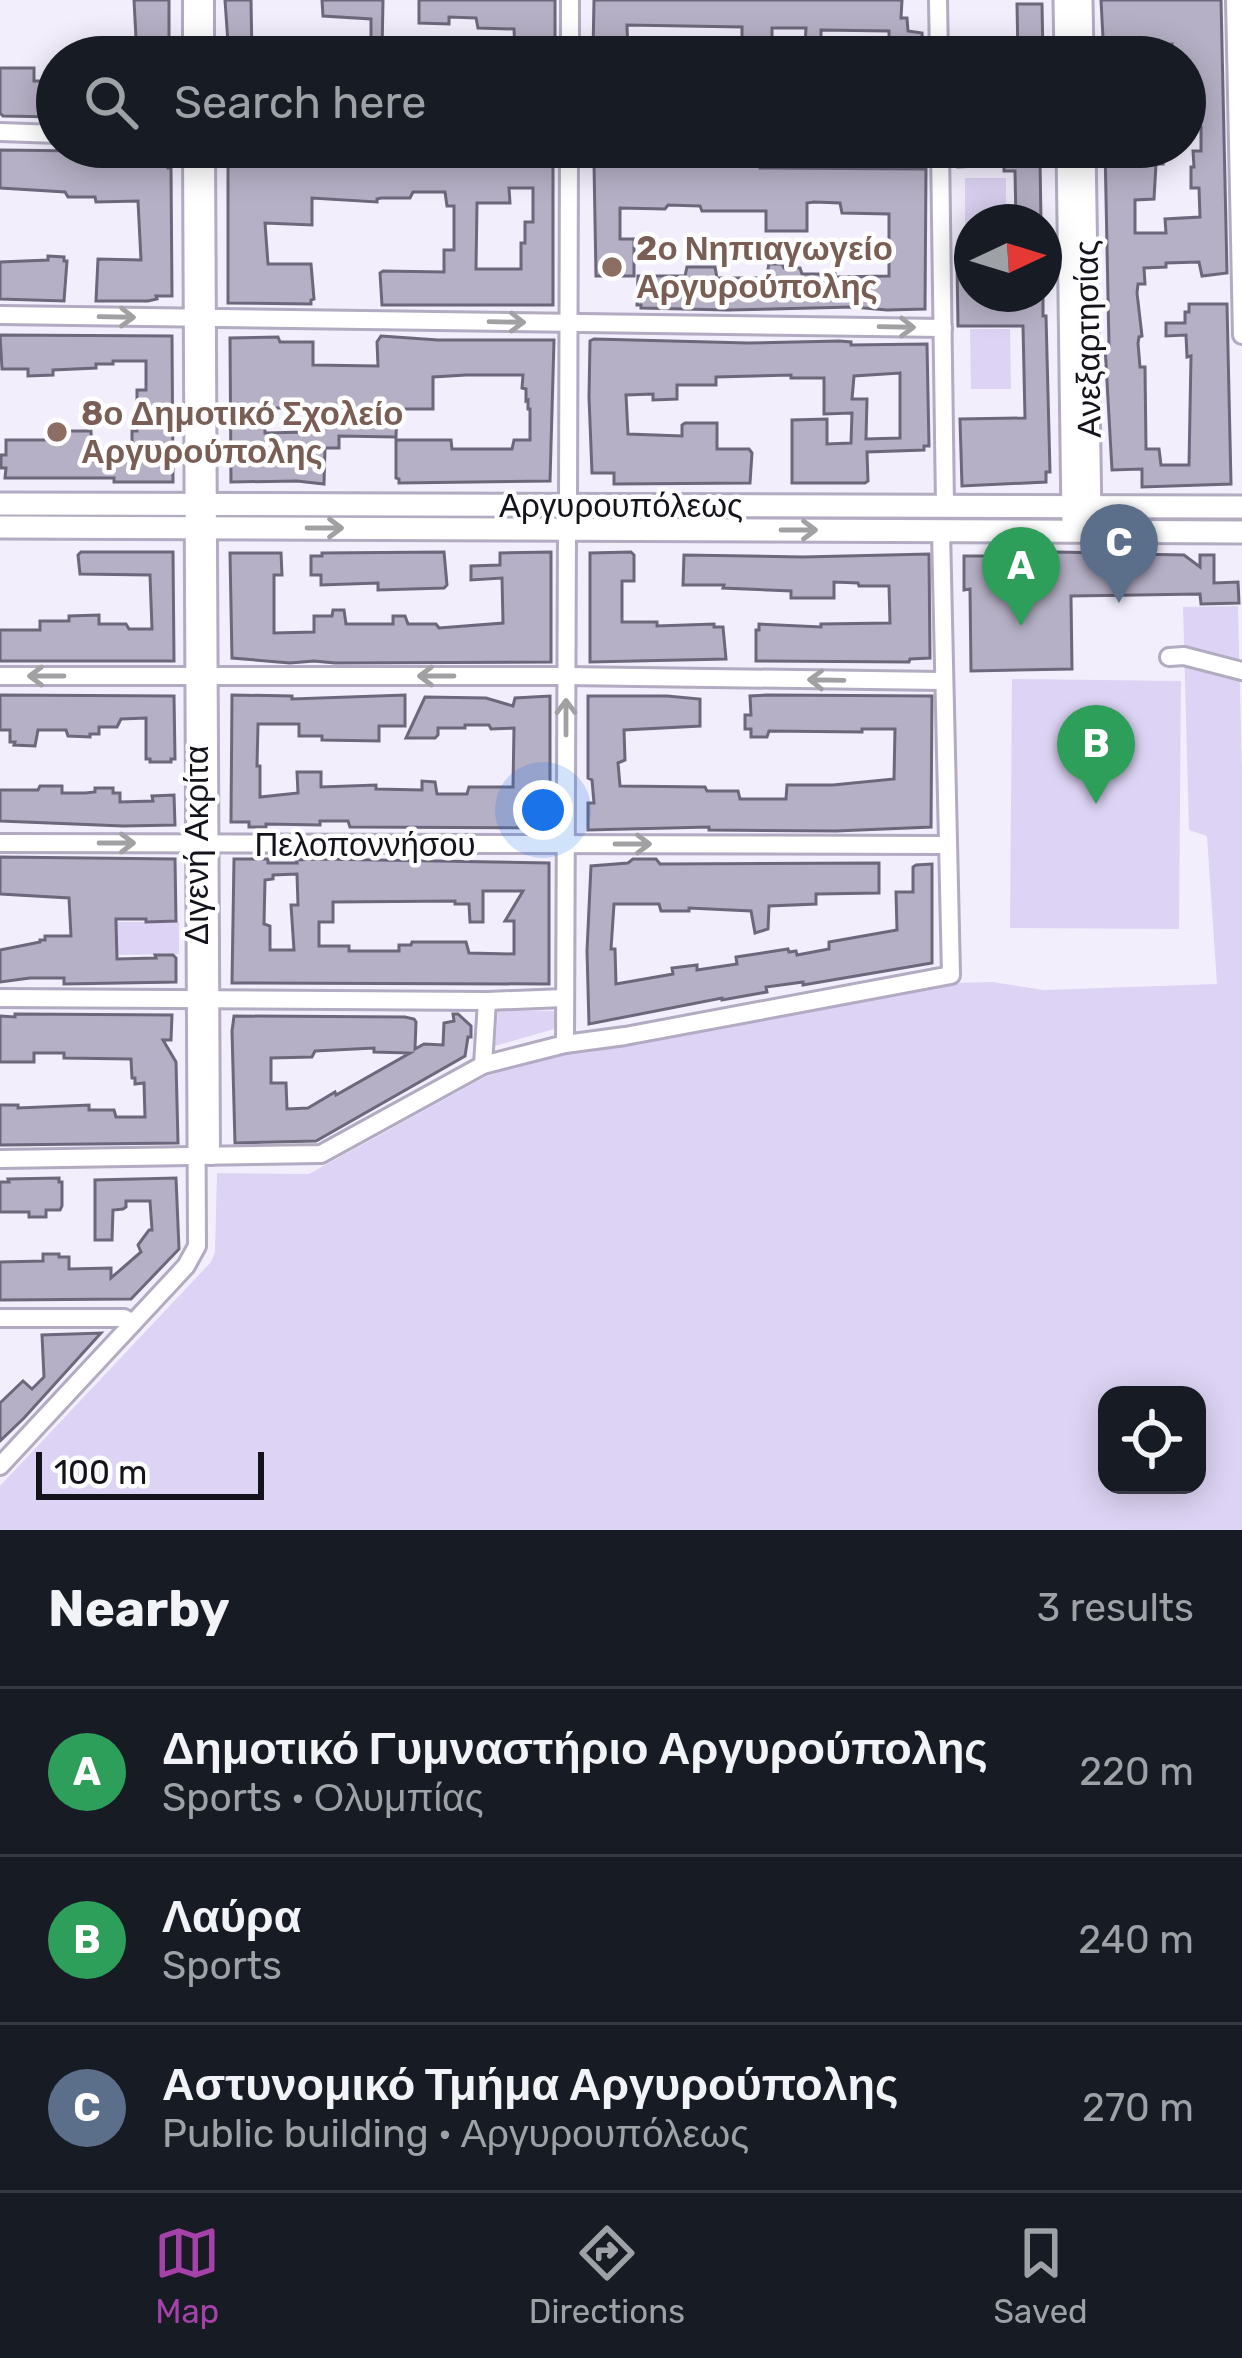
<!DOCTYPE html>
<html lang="en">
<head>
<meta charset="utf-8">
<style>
	:root { --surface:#171b24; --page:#20242c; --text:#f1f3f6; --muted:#9ea1a6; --line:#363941; --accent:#a442a9 }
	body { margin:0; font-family:Rubik,sans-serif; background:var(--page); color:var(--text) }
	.controls { position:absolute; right:36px; bottom:36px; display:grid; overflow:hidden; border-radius:24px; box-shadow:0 6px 30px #0003 }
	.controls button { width:108px; height:108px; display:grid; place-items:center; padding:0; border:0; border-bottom:3px solid var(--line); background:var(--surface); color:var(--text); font:60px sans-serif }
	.compass { position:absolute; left:954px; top:204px; width:108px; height:108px; border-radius:50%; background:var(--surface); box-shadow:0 6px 30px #0003; rotate:86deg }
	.scale { position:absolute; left:36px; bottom:30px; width:228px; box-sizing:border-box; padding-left:12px; border:6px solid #14121a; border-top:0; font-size:33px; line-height:42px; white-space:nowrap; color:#14121a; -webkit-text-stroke:9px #fefefe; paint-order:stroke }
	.you { position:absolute; left:543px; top:810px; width:42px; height:42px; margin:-30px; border:9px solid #fff; border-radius:50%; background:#1a73e8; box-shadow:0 0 0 18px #1a73e833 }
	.badge { display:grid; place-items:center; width:78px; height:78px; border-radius:50%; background:var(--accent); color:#fff; font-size:39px; font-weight:700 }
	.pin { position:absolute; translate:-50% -99px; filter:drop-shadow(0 3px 6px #0008) }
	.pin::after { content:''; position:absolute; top:63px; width:42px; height:36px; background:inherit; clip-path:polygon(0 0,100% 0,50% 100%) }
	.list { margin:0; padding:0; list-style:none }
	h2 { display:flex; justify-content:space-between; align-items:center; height:156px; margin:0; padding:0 48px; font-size:51px }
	h2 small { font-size:39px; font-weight:400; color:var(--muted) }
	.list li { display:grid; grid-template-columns:78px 1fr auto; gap:36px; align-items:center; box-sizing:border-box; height:168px; padding:0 48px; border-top:3px solid var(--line) }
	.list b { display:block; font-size:45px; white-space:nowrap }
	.list p { margin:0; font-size:39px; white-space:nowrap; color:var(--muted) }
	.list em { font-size:39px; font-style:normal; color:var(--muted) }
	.icon { flex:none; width:66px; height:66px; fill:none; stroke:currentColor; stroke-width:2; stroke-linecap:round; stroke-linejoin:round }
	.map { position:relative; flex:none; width:1242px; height:1530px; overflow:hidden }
	.search { position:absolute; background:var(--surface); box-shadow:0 6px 30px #0003; left:36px; right:36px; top:36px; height:132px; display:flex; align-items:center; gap:30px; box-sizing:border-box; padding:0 42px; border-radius:66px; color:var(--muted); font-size:45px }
	.sheet { height:660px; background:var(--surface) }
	nav { display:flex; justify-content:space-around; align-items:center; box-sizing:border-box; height:168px; border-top:3px solid var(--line); background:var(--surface); font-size:33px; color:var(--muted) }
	nav a { display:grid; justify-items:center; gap:6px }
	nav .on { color:var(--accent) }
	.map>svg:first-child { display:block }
</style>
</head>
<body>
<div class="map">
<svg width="1242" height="1530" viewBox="0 0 1242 1530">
	<rect width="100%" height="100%" fill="#f2eefc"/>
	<!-- green -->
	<g fill="#ddd3f4" fill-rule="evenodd">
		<path d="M 965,178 L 1006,178 L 1006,222 L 972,222 L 972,251 L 965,251 Z"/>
		<path d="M 970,329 L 1010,329 L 1011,389 L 971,389 Z"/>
		<path d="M 1238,606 L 1242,778 L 1242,1530 L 0,1530 L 0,1486 L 211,1262 L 215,1252 L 217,1173 L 309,1174 L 487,1076 L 566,1054 L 957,983 L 992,982 L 1044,990 L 1217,984 L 1207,836 L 1189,830 L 1183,607 ZM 1107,1395 L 1197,1395 L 1197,1485 L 1107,1485 Z"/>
		<path d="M 1012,679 L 1181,681 L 1179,929 L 1010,928 Z"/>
		<path d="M 117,922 L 179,922 L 179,954 L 117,955 Z"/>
		<path d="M 498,1010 L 554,1011 L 554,1029 L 495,1046 Z"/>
	</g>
	<!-- building -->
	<g fill="#b6b0c6" stroke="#6d677b" stroke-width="3" fill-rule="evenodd">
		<path d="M 134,0 L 169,0 L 169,57 L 137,57 Z"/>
		<path d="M 225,0 L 251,0 L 252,57 L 229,57 Z"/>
		<path d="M 322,0 L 383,0 L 382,53 L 371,52 L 371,19 L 323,16 Z"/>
		<path d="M 419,0 L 555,0 L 555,57 L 518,56 L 515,54 L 514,29 L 478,28 L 476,18 L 449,17 L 449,24 L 419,23 Z"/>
		<path d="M 594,0 L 902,0 L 901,18 L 907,18 L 908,31 L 922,33 L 923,50 L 921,56 L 895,57 L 895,51 L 889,51 L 889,31 L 821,30 L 821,46 L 805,45 L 806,28 L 772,28 L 772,57 L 742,57 L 742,27 L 627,25 L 628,53 L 623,54 L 623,57 L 596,57 L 596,52 L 593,53 Z"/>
		<path d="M 1101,0 L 1221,0 L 1227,273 L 1202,276 L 1199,262 L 1166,263 L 1166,267 L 1144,268 L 1145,284 L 1138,284 L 1137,293 L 1142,336 L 1139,337 L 1138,343 L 1140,367 L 1145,367 L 1146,449 L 1159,449 L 1161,465 L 1189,465 L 1191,356 L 1187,357 L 1186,335 L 1166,336 L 1166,323 L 1185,323 L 1185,312 L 1189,312 L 1189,304 L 1227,304 L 1231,484 L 1142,487 L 1142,469 L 1112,470 L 1105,346 L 1109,346 L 1105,147 L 1162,147 L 1163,164 L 1156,164 L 1154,199 L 1135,200 L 1135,233 L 1166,233 L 1165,219 L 1200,217 L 1199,188 L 1191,188 L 1191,167 L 1194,167 L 1193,151 L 1201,151 L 1201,127 L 1195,127 L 1195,104 L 1185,104 L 1185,57 L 1172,57 L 1172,44 L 1134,46 L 1134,57 L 1104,57 Z"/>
		<path d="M 1017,4 L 1042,4 L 1043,57 L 1018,57 Z"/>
		<path d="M 0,68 L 34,68 L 34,81 L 57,81 L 57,117 L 3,116 L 0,113 Z"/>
		<path d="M 957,147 L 1045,147 L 1045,160 L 1040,160 L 1041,222 L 1016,222 L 1015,171 L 1004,171 L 1004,165 L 958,167 Z"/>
		<path d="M 0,150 L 164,152 L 164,156 L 168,156 L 168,168 L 171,168 L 172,296 L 156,296 L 157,299 L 148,301 L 96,301 L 98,259 L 141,260 L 138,201 L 96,202 L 95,197 L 68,197 L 65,192 L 0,188 Z"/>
		<path d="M 247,155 L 378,157 L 378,160 L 553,162 L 553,305 L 382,305 L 380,273 L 383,271 L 444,272 L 444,250 L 454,250 L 454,206 L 447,206 L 445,192 L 413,192 L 410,198 L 381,198 L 377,199 L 377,202 L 312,198 L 312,225 L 265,223 L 268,264 L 311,264 L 314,299 L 311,300 L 311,304 L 228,303 L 228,157 ZM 509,188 L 533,188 L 533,222 L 525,222 L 525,243 L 521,243 L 521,269 L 476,269 L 477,203 L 510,203 Z"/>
		<path d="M 671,163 L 760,165 L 760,168 L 926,169 L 925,309 L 887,310 L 853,307 L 728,310 L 641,308 L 641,305 L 637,305 L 638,276 L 685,276 L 687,267 L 715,267 L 717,278 L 766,278 L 769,264 L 782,264 L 784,268 L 800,268 L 802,274 L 835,274 L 835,277 L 889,276 L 889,214 L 842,213 L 840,203 L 814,202 L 807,203 L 807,231 L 766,231 L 766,211 L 702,211 L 700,206 L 668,205 L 665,209 L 620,208 L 620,239 L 634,239 L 634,276 L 596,276 L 594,164 Z"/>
		<path d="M 48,256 L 64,257 L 64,261 L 67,261 L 64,301 L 0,299 L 0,262 L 48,260 Z"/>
		<path d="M 957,261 L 972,261 L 972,294 L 1043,294 L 1043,316 L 1046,316 L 1050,472 L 1046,472 L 1046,482 L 962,486 L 960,419 L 1025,418 L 1023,326 L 958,326 Z"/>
		<path d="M 0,335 L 172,336 L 173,482 L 114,482 L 114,478 L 5,478 L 6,468 L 1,468 L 1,455 L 6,455 L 6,440 L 60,440 L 60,431 L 91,431 L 92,455 L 117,456 L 117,453 L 125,453 L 125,448 L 132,448 L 132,431 L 137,431 L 137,390 L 146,390 L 146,361 L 113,361 L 113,364 L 96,364 L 96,368 L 53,370 L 53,375 L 28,376 L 28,369 L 2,369 Z"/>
		<path d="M 381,336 L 438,340 L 554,340 L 550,481 L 399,483 L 399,479 L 396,478 L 396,440 L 451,440 L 452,449 L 512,449 L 514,440 L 530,440 L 530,409 L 528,409 L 528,400 L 526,401 L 526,389 L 522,388 L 523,375 L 466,375 L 433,377 L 433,409 L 397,409 L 396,437 L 339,436 L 339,448 L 325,448 L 324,484 L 297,481 L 231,482 L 230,338 L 278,337 L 280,342 L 313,342 L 313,365 L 378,366 L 377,342 ZM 264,408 L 307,408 L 307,432 L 265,433 Z"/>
		<path d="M 594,339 L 748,343 L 839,341 L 851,342 L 851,345 L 927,344 L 929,446 L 924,446 L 924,450 L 867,452 L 868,481 L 865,483 L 792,483 L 792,420 L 827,419 L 827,444 L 851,443 L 852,413 L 824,414 L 824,378 L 791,378 L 791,375 L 716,377 L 716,385 L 677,385 L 677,399 L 653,400 L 653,394 L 626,395 L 628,434 L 682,436 L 682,425 L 685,423 L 717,423 L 717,449 L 749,449 L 752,453 L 750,483 L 614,484 L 614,473 L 592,473 L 589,397 L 590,341 ZM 900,373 L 900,438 L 866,439 L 867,399 L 852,399 L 854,376 Z"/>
		<path d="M 81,552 L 173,552 L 174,661 L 0,661 L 0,630 L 40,630 L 40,621 L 69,621 L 69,616 L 99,615 L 99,624 L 126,624 L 129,629 L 152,629 L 150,575 L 80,574 L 78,555 Z"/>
		<path d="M 444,552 L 447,585 L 444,588 L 378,590 L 378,583 L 321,585 L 321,575 L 311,575 L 311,556 L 322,556 L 322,553 Z"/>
		<path d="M 551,552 L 551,662 L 335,663 L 314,661 L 290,663 L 232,658 L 230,553 L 281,553 L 282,575 L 274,575 L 274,633 L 314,632 L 314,616 L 332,616 L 333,610 L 344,610 L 346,624 L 393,624 L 393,616 L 405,616 L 408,624 L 436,624 L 439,628 L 503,623 L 502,578 L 471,580 L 471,566 L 500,565 L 500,553 Z"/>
		<path d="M 631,552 L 634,555 L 634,581 L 622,581 L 622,622 L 657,622 L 657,626 L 714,624 L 714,627 L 723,627 L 726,659 L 590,662 L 590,553 Z"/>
		<path d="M 1055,552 L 1108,553 L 1122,561 L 1133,554 L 1184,555 L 1200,567 L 1200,555 L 1214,555 L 1214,583 L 1238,582 L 1239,603 L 1201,604 L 1200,594 L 1071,596 L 1072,669 L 971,671 L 970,589 L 964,590 L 964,556 L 1022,556 L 1030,562 L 1038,563 Z"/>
		<path d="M 929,554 L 930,658 L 910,659 L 909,662 L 756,661 L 756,630 L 759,630 L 759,624 L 821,627 L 821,624 L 890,623 L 889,586 L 859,586 L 858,583 L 834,582 L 834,598 L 791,598 L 791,591 L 723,588 L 724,585 L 683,585 L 684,555 L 803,557 Z"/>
		<path d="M 0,695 L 174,696 L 175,759 L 171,759 L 171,762 L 150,762 L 150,759 L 146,759 L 146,718 L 121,719 L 117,727 L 99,727 L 99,734 L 90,734 L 90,737 L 68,736 L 66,730 L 38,730 L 35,746 L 14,745 L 15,742 L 10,742 L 10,730 L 0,730 Z"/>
		<path d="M 232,695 L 292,696 L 292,699 L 405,695 L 405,726 L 379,726 L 379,741 L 322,740 L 322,736 L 299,736 L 299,724 L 258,724 L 257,766 L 260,766 L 260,797 L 298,793 L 297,772 L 321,772 L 321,787 L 376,785 L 376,789 L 422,790 L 422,781 L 435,782 L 437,794 L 467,794 L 469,787 L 513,787 L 514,728 L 491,729 L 489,725 L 465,725 L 465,728 L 438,728 L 438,735 L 435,738 L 406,738 L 425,697 L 486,698 L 513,706 L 515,698 L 550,696 L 550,828 L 350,827 L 348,821 L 320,821 L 320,825 L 266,824 L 266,827 L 249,827 L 249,822 L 231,822 Z"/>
		<path d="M 767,695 L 932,696 L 931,827 L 836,831 L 709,830 L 709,827 L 588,830 L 588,803 L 594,803 L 592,780 L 588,778 L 588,696 L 667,696 L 700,699 L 700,726 L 624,730 L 625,760 L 618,763 L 620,786 L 705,787 L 707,791 L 738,791 L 740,799 L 786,799 L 787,785 L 833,785 L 894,779 L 895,729 L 862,729 L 862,732 L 769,731 L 767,737 L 751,737 L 751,729 L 745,729 L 745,715 L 751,715 L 750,696 Z"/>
		<path d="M 40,786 L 62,786 L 62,793 L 85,793 L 95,792 L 95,788 L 113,788 L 113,793 L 120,793 L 120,802 L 153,801 L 152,796 L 174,795 L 175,825 L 123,826 L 0,821 L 0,790 L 38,790 Z"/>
		<path d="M 0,857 L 175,859 L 176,921 L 146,922 L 146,919 L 116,919 L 116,922 L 117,959 L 156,958 L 155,955 L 173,955 L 176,958 L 176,982 L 64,984 L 64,978 L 30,978 L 0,982 L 0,950 L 40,942 L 40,940 L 45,940 L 45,936 L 71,936 L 69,898 L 0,894 Z"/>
		<path d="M 234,859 L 268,859 L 268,863 L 297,863 L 296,860 L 317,859 L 549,863 L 549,984 L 232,983 ZM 297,874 L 298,905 L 291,905 L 294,950 L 270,950 L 270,926 L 264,924 L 265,880 L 273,879 L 273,875 ZM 483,891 L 523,891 L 505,921 L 514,921 L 514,954 L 469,953 L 466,942 L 412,942 L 411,945 L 399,945 L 399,951 L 349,951 L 349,946 L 319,946 L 319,922 L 333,922 L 333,902 L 455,901 L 455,904 L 469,904 L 470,922 L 483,922 Z"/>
		<path d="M 633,859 L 656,859 L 660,864 L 879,863 L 879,893 L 816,894 L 816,904 L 769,906 L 768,929 L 755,933 L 751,911 L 689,908 L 689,911 L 661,911 L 659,904 L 614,904 L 611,949 L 615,949 L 616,984 L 673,974 L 672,968 L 697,965 L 697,970 L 737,964 L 736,957 L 788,949 L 789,952 L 796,951 L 797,955 L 829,949 L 829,942 L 897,930 L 896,892 L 913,892 L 913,867 L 916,865 L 932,864 L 932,963 L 803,985 L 803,982 L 766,987 L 767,992 L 722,1000 L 722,998 L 589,1024 L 587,951 L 591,866 L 628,863 Z"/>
		<path d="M 15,1014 L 172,1015 L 171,1040 L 163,1040 L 176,1062 L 178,1143 L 0,1145 L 0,1105 L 18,1105 L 18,1108 L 89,1105 L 89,1110 L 114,1110 L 116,1117 L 145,1117 L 144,1083 L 135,1084 L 135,1078 L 132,1078 L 131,1059 L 64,1058 L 64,1053 L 34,1053 L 34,1062 L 0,1062 L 0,1016 L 15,1017 Z"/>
		<path d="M 453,1014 L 458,1014 L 471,1026 L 471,1037 L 468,1037 L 465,1056 L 316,1141 L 235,1143 L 232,1031 L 234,1016 L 405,1017 L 414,1019 L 416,1022 L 415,1049 L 424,1044 L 443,1045 L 444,1023 L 454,1021 ZM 374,1048 L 374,1052 L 410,1053 L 336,1095 L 335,1092 L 308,1108 L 287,1109 L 286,1083 L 271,1083 L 271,1058 L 312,1057 L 315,1051 Z"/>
		<path d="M 59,1178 L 59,1182 L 62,1182 L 62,1206 L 60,1210 L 46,1210 L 46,1217 L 29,1217 L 29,1212 L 0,1212 L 0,1182 L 9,1182 L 8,1179 Z"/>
		<path d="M 176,1178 L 179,1249 L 131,1299 L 0,1300 L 0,1262 L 43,1261 L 43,1254 L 59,1254 L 59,1257 L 69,1257 L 69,1269 L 111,1268 L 111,1278 L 141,1252 L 138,1245 L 149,1230 L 152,1230 L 150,1201 L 126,1201 L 126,1207 L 123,1209 L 113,1210 L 112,1240 L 95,1240 L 95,1180 Z"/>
		<path d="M 101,1333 L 24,1418 L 0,1441 L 0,1403 L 23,1381 L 32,1389 L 44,1377 L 42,1335 Z"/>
	</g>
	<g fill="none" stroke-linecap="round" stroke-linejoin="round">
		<!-- minor casing -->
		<g stroke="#b2abc1" stroke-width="22">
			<g id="minor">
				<path d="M 192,0 L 192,57"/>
				<path d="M 205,0 L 205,57"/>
				<path d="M 938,0 L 939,57"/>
				<path d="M 1235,0 L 1242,335"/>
				<path d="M 570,57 L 570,0"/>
				<path d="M 0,132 L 57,134"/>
				<path d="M 206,147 L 211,1156"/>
				<path d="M 746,147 L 940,153"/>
				<path d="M 940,147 L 945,506"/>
				<path d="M 0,315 L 943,328"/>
				<path d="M 568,504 L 569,147"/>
				<path d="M 1169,657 L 1184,656 L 1242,671"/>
				<path d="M 0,676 L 566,676 L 943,681"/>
				<path d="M 0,843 L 946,845"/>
				<path d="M 0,998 L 487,1001 L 565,998"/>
				<path d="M 565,1044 L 567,530"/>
				<path d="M 483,1065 L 487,1001"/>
				<path d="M 0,1159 L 321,1154 L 483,1065 L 565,1044 L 625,1036 L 951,975 L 941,531"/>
				<path d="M 0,1318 L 124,1318 L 133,1323"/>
				<path d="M 0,1466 L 186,1266 L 197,1246 L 192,147"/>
			</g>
		</g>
		<!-- major casing -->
		<g stroke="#b2abc1" stroke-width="27">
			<g id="major">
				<path d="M 1065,0 L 1066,57"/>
				<path d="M 1081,0 L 1082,57"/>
				<path d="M 1068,147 L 1073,519"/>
				<path d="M 1084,147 L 1090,518"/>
				<path d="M 0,504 L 1242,507"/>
				<path d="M 0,527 L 1242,532"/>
			</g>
		</g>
		<!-- minor -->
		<use href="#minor" stroke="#fff" stroke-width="16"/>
		<!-- major -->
		<use href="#major" stroke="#fff" stroke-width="21"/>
	</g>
	<!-- one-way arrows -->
	<defs><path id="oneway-shaft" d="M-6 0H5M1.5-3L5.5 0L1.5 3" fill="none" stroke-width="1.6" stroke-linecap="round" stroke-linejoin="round" transform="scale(3)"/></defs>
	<g stroke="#a1a0a3">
		<use href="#oneway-shaft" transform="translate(117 317) rotate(1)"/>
		<use href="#oneway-shaft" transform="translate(507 322) rotate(1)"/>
		<use href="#oneway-shaft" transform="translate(897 327) rotate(1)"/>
		<use href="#oneway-shaft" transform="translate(325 528)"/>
		<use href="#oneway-shaft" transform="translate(799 530)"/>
		<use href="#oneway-shaft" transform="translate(46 676) rotate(-180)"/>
		<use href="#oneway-shaft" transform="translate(436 676) rotate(-180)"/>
		<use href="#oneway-shaft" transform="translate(826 680) rotate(-179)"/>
		<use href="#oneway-shaft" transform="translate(566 717) rotate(-90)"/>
		<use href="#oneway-shaft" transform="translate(117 843)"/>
		<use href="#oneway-shaft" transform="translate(633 844)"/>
	</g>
	<!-- markers -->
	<g fill="#8d6e63" stroke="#fefefe" stroke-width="4.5">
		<circle cx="612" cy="267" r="12"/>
		<circle cx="57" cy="432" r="12"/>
	</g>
	<g text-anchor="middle" stroke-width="9" stroke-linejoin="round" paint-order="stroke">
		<!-- education labels -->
		<g font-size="33" font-weight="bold" fill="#785e54" stroke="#fefefe" text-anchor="start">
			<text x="636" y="260">2ο Νηπιαγωγείο<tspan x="636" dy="38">Αργυρούπολης</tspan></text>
			<text x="81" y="425">8ο Δημοτικό Σχολείο<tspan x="81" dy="38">Αργυρούπολης</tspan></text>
		</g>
		<!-- street labels -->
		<g font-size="33" fill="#14121a" stroke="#fefefe">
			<text transform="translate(1087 339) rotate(-91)" y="12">Ανεξαρτησίας</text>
			<text x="621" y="517">Αργυρουπόλεως</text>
			<text x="365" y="856">Πελοποννήσου</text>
			<text transform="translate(196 845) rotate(-90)" y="12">Διγενή Ακρίτα</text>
		</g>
	</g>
</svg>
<div class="controls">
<button><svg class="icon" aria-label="locate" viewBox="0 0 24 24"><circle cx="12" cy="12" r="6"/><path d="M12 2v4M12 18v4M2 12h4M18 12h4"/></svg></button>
</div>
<svg class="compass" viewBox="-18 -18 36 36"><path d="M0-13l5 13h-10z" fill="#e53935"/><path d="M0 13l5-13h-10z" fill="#9ea1a6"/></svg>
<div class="scale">100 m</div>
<div class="you"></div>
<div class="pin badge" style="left:1021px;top:626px;background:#2e9e5b">A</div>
<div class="pin badge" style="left:1096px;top:804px;background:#2e9e5b">B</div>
<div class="pin badge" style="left:1119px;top:603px;background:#5c6f8a">C</div>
<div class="search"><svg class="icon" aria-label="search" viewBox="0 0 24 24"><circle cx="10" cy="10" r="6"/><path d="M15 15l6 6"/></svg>Search here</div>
</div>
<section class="sheet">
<h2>Nearby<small>3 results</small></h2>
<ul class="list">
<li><span class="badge" style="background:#2e9e5b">A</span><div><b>Δημοτικό Γυμναστήριο Αργυρούπολης</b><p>Sports · Ολυμπίας</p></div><em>220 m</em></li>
<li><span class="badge" style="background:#2e9e5b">B</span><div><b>Λαύρα</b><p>Sports</p></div><em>240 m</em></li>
<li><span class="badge" style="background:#5c6f8a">C</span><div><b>Αστυνομικό Τμήμα Αργυρούπολης</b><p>Public building · Αργυρουπόλεως</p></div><em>270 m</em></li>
</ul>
</section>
<nav>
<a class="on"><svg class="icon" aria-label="map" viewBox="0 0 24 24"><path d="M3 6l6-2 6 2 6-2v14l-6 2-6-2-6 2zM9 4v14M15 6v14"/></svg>Map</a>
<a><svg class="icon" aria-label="directions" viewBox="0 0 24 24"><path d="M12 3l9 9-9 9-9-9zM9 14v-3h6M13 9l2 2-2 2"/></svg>Directions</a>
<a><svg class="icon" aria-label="saved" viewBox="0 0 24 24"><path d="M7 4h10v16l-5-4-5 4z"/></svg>Saved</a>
</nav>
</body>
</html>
